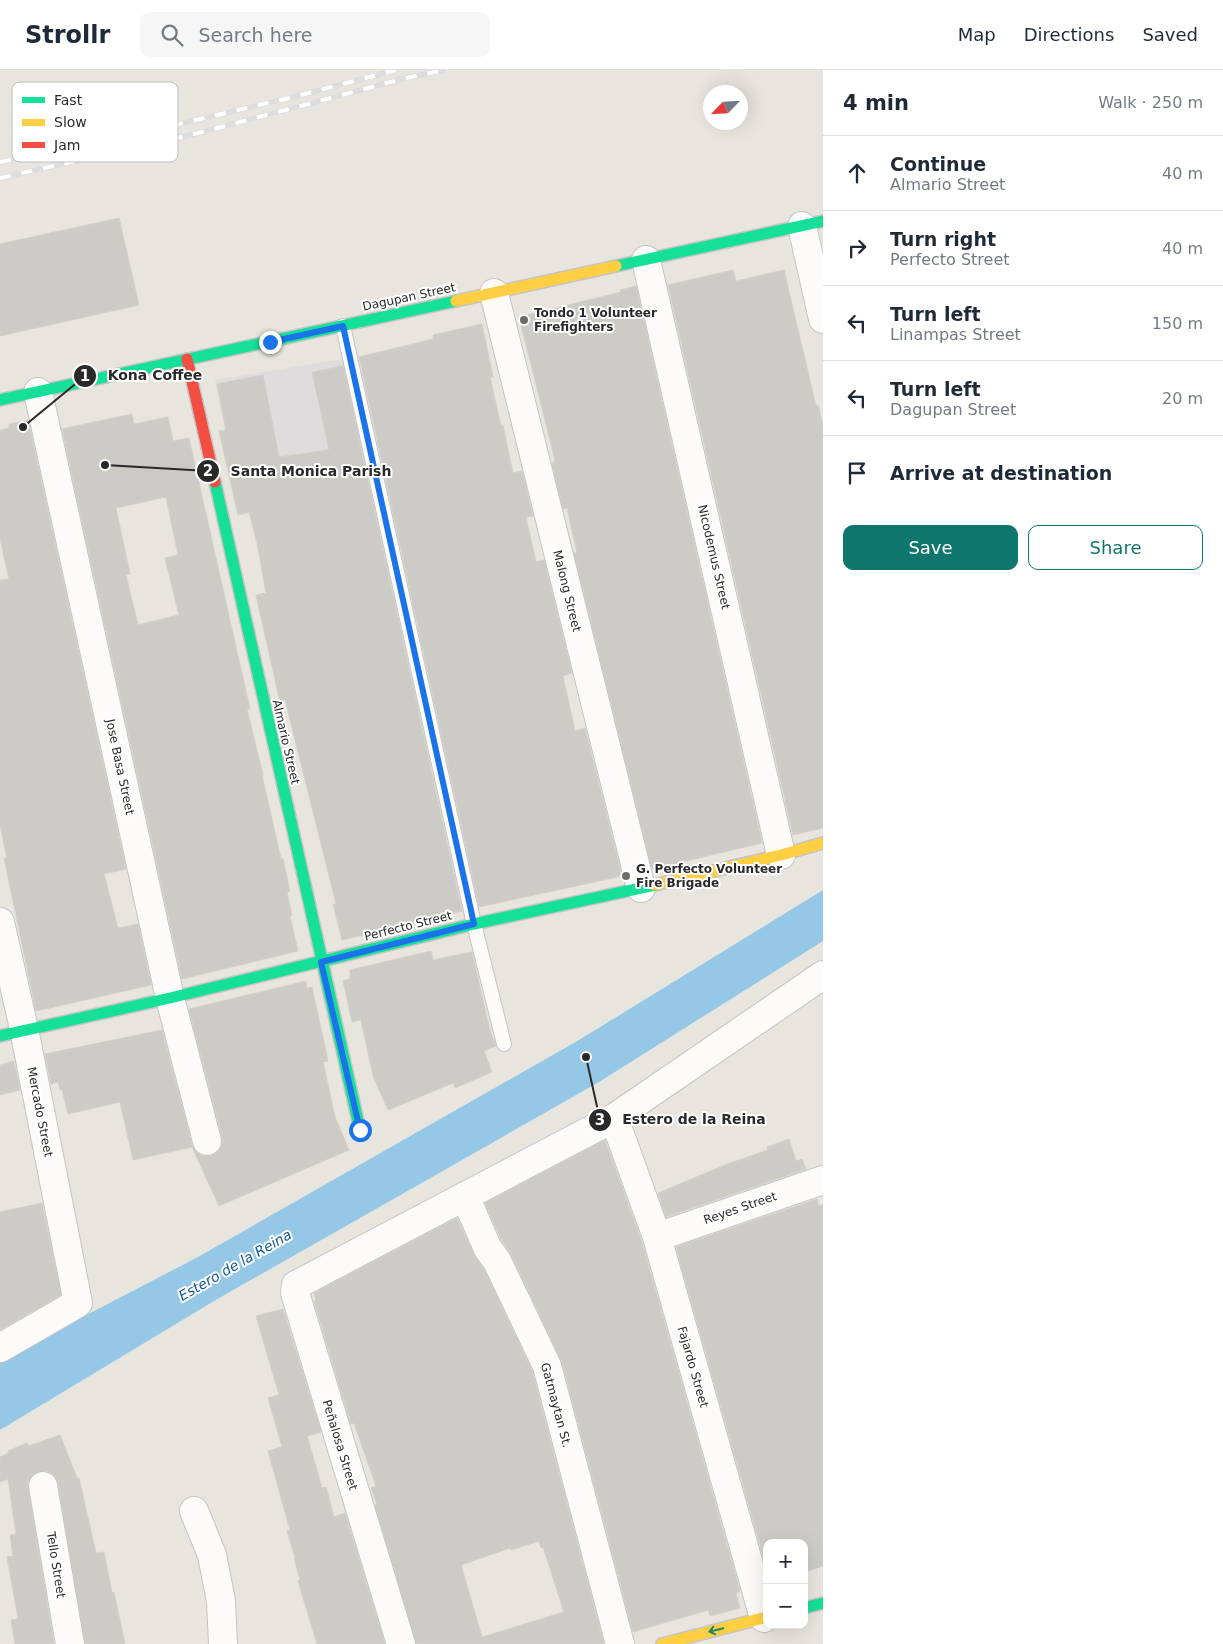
<!DOCTYPE html>
<html lang="en">
<head>
<meta charset="utf-8">
<style>
	:root { --surface:#fff; --page:#f6f6f7; --text:#1f2937; --muted:#747a83; --line:#e0e1e3; --accent:#0f766e }
	body { margin:0; font-family:"DejaVu Sans",sans-serif; background:var(--page); color:var(--text) }
	.controls { position:absolute; right:15px; bottom:15px; display:grid; overflow:hidden; border-radius:10px; box-shadow:0 5px 20px #0002 }
	.controls button { width:45px; height:45px; display:grid; place-items:center; padding:0; border:0; border-bottom:1px solid var(--line); background:var(--surface); color:var(--text); font:25px sans-serif }
	.compass { position:absolute; left:703px; top:15px; width:45px; height:45px; border-radius:50%; background:var(--surface); box-shadow:0 5px 20px #0002; rotate:245deg }
	.stop { position:absolute; width:15px; height:15px; margin:-11px; border:4px solid #1a73e8; border-radius:50%; background:#fff }
	.stop.end { background:#1a73e8; border-color:#fff; box-shadow:0 1px 5px #0008 }
	.list { margin:0; padding:0; list-style:none }
	h2 { display:flex; justify-content:space-between; align-items:center; height:65px; margin:0; padding:0 20px; font-size:21px }
	h2 small { font-size:16px; font-weight:400; color:var(--muted) }
	.list li { display:grid; grid-template-columns:32px 1fr auto; gap:15px; align-items:center; box-sizing:border-box; height:75px; padding:0 20px; border-top:1px solid var(--line) }
	.list b { display:block; font-size:19px; white-space:nowrap }
	.list p { margin:0; font-size:16px; white-space:nowrap; color:var(--muted) }
	.list em { font-size:16px; font-style:normal; color:var(--muted) }
	.actions { display:flex; gap:10px; padding:15px 20px }
	.actions a { flex:1; padding:11px 0; border:1px solid var(--accent); border-radius:10px; text-align:center; font-size:18px; color:var(--accent) }
	.actions .main { background:var(--accent); color:#fff }
	.icon { flex:none; width:28px; height:28px; fill:none; stroke:currentColor; stroke-width:2; stroke-linecap:round; stroke-linejoin:round }
	.map { position:relative; flex:none; width:823px; height:1574px; overflow:hidden }
	header { display:flex; align-items:center; gap:30px; box-sizing:border-box; height:70px; padding:0 25px; background:var(--surface); border-bottom:1px solid var(--line) }
	header strong { font-size:24px }
	nav { display:flex; gap:28px; margin-inline-start:auto; font-size:18px }
	.search { width:350px; height:45px; background:var(--page); display:flex; align-items:center; gap:12px; box-sizing:border-box; padding:0 18px; border-radius:10px; color:var(--muted); font-size:19px }
	main { display:flex }
	aside { flex:1; background:var(--surface) }
	.map>svg:first-child { display:block }
</style>
</head>
<body>
<header>
<strong>Strollr</strong>
<div class="search"><svg class="icon" aria-label="search" viewBox="0 0 24 24"><circle cx="10" cy="10" r="6"/><path d="M15 15l6 6"/></svg>Search here</div>
<nav><a>Map</a><a>Directions</a><a>Saved</a></nav>
</header>
<main>
<div class="map">
<svg width="823" height="1574" viewBox="0 0 823 1574">
	<rect width="100%" height="100%" fill="#e8e5de"/>
	<!-- industrial -->
	<path fill="#dfdcdd" d="M 343,289 L 367,392 L 348,397 L 234,409 L 215,310 Z"/>
	<!-- water -->
	<path fill="#95c8e7" d="M 823,820 L 823,871 L 599,1012 L 214,1231 L 0,1360 L 0,1290 L 198,1187 L 579,970 Z"/>
	<!-- building -->
	<g fill="#cdcbc5" stroke="#d2d0cb" fill-rule="evenodd">
		<path d="M 119,148 L 139,235 L 0,266 L 0,174 Z"/>
		<path d="M 733,200 L 736,211 L 784,200 L 816,336 L 818,335 L 823,355 L 823,758 L 793,765 L 668,215 Z"/>
		<path d="M 636,216 L 762,773 L 652,799 L 574,483 L 577,483 L 567,438 L 563,439 L 552,394 L 555,390 L 519,247 L 621,222 L 620,220 Z"/>
		<path d="M 482,254 L 493,307 L 490,307 L 501,356 L 503,355 L 513,403 L 522,401 L 533,446 L 526,447 L 536,492 L 544,490 L 572,603 L 563,606 L 575,661 L 585,658 L 622,806 L 479,837 L 359,287 L 433,269 L 433,265 Z"/>
		<path d="M 343,296 L 462,841 L 342,870 L 333,834 L 336,834 L 285,630 L 280,632 L 256,525 L 266,523 L 257,473 L 249,442 L 238,445 L 219,361 L 226,360 L 217,314 L 263,305 L 279,387 L 329,380 L 312,302 Z"/>
		<path d="M 132,344 L 134,354 L 168,347 L 173,371 L 189,368 L 250,639 L 247,639 L 263,705 L 262,705 L 281,789 L 283,789 L 290,821 L 287,822 L 292,845 L 290,846 L 298,881 L 182,909 L 62,359 ZM 166,427 L 178,485 L 165,488 L 179,545 L 138,555 L 126,505 L 130,504 L 116,438 Z"/>
		<path d="M 28,350 L 126,799 L 104,804 L 118,858 L 138,854 L 151,915 L 36,941 L 4,788 L 7,788 L 0,756 L 0,510 L 9,509 L 0,469 L 0,360 L 9,358 L 9,354 Z"/>
		<path d="M 431,881 L 433,890 L 472,882 L 490,961 L 496,976 L 484,981 L 492,1002 L 455,1018 L 453,1013 L 388,1040 L 373,1006 L 361,950 L 352,952 L 343,911 L 350,909 L 350,900 Z"/>
		<path d="M 306,911 L 307,918 L 312,917 L 328,991 L 323,992 L 335,1047 L 349,1080 L 219,1136 L 192,1077 L 133,1090 L 120,1032 L 68,1044 L 62,1020 L 60,1020 L 58,1012 L 51,1014 L 45,984 L 162,960 L 192,1075 L 196,1082 L 202,1086 L 211,1086 L 218,1082 L 222,1076 L 222,1067 L 189,939 Z"/>
		<path d="M 14,991 L 20,1020 L 0,1025 L 0,995 Z"/>
		<path d="M 789,1069 L 796,1091 L 802,1089 L 806,1099 L 666,1147 L 658,1123 L 730,1093 L 768,1080 L 767,1077 Z"/>
		<path d="M 605,1070 L 642,1172 L 740,1521 L 736,1523 L 740,1538 L 710,1546 L 708,1540 L 633,1562 L 562,1292 L 511,1184 L 502,1171 L 485,1133 Z"/>
		<path d="M 817,1129 L 819,1136 L 823,1134 L 823,1496 L 804,1502 L 804,1473 L 767,1473 L 767,1500 L 676,1177 Z"/>
		<path d="M 42,1133 L 61,1225 L 0,1260 L 0,1142 Z"/>
		<path d="M 457,1148 L 474,1185 L 484,1199 L 532,1301 L 604,1574 L 416,1574 L 375,1435 L 377,1434 L 371,1418 L 376,1416 L 354,1353 L 351,1354 L 314,1231 L 316,1230 L 314,1223 ZM 539,1471 L 541,1478 L 543,1477 L 564,1542 L 482,1567 L 461,1495 L 510,1478 L 511,1480 Z"/>
		<path d="M 283,1239 L 321,1362 L 307,1366 L 322,1418 L 326,1417 L 334,1447 L 345,1443 L 385,1574 L 317,1574 L 298,1511 L 300,1510 L 294,1488 L 295,1487 L 287,1461 L 290,1460 L 268,1381 L 282,1377 L 268,1328 L 279,1325 L 256,1246 Z"/>
		<path d="M 60,1365 L 77,1408 L 79,1408 L 96,1483 L 104,1482 L 112,1523 L 114,1522 L 125,1574 L 85,1574 L 58,1413 L 55,1406 L 48,1401 L 41,1401 L 33,1404 L 28,1411 L 28,1419 L 54,1574 L 15,1574 L 11,1550 L 18,1549 L 7,1487 L 13,1486 L 10,1465 L 16,1464 L 8,1409 L 0,1412 L 0,1387 L 9,1383 L 8,1381 L 27,1373 L 29,1376 Z"/>
	</g>
	<g fill="none" stroke-linecap="round" stroke-linejoin="round">
		<!-- lane casing -->
		<g stroke="#c6c4c4" stroke-width="16">
			<path id="lane" d="M 343,256 L 474,854 L 504,974"/>
		</g>
		<!-- street casing -->
		<g stroke="#c6c4c4" stroke-width="30">
			<g id="street">
				<path d="M 802,156 L 823,249"/>
				<path d="M 646,190 L 781,785"/>
				<path d="M 494,223 L 641,818"/>
				<path d="M 38,322 L 170,928 L 207,1071"/>
				<path d="M 0,852 L 24,959 L 78,1233 L 0,1278"/>
				<path d="M 614,1048 L 657,1167 L 764,1548"/>
				<path d="M 465,1126 L 488,1179 L 497,1191 L 547,1296 L 620,1574"/>
				<path d="M 657,1167 L 823,1110"/>
				<path d="M 43,1416 L 70,1574"/>
				<path d="M 194,1441 L 212,1485 L 221,1531 L 223,1574"/>
				<path d="M 401,1574 L 295,1223 L 296,1215 L 614,1048 L 823,905"/>
			</g>
		</g>
		<!-- fast casing -->
		<g stroke="#c6c4c4" stroke-width="14">
			<g id="fast">
				<path d="M 616,196 L 823,151"/>
				<path d="M 0,330 L 456,231"/>
				<path d="M 215,412 L 360,1060"/>
				<path d="M 0,966 L 170,928 L 474,854 L 655,815"/>
				<path d="M 804,1538 L 823,1533"/>
			</g>
		</g>
		<!-- slow casing -->
		<g stroke="#c6c4c4" stroke-width="14">
			<g id="slow">
				<path d="M 456,231 L 616,196"/>
				<path d="M 655,815 L 781,785 L 823,773"/>
				<path d="M 662,1574 L 767,1547"/>
			</g>
		</g>
		<!-- jam casing -->
		<g stroke="#c6c4c4" stroke-width="14">
			<path id="jam" d="M 187,289 L 215,412"/>
		</g>
		<!-- lane -->
		<use href="#lane" stroke="#fcfbfa" stroke-width="14"/>
		<!-- street -->
		<use href="#street" stroke="#fcfbfa" stroke-width="28"/>
		<!-- fast -->
		<use href="#fast" stroke="#16e098" stroke-width="11"/>
		<!-- slow -->
		<use href="#slow" stroke="#ffcf43" stroke-width="11"/>
		<!-- jam -->
		<use href="#jam" stroke="#f24e42" stroke-width="11"/>
		<!-- rail casing -->
		<g stroke="#dddcde" stroke-width="5.5">
			<g id="rail">
				<path d="M 0,92 L 133,65 L 297,26 L 396,0"/>
				<path d="M 0,108 L 191,65 L 402,9 L 444,0"/>
			</g>
		</g>
		<!-- rail -->
		<use href="#rail" stroke="#fff" stroke-width="4" stroke-dasharray="11" stroke-linecap="butt"/>
	</g>
	<!-- one-way arrows -->
	<defs><path id="oneway-shaft" d="M-6 0H5M1.5-3L5.5 0L1.5 3" fill="none" stroke-width="1.6" stroke-linecap="round" stroke-linejoin="round" transform="scale(1.25)"/></defs>
	<use stroke="#208460" href="#oneway-shaft" transform="translate(716 1560) rotate(166)"/>
	<g fill="none" stroke-linecap="round" stroke-linejoin="round">
		<!-- route -->
		<path stroke="#1a73e8" stroke-width="6" d="M 270,272 L 343,256 L 474,854 L 321,892 L 360,1060"/>
	</g>
	<!-- markers -->
	<g fill="#6c6b68" stroke="#fff" stroke-width="2">
		<circle cx="524" cy="250" r="5"/>
		<circle cx="626" cy="806" r="5"/>
	</g>
	<g text-anchor="middle" stroke-width="4" stroke-linejoin="round" paint-order="stroke">
		<!-- street labels -->
		<g font-size="12" fill="#292929" stroke="#fff">
			<text transform="translate(409 227) rotate(-12)" y="4">Dagupan Street</text>
			<text transform="translate(714 487) rotate(77)" y="4">Nicodemus Street</text>
			<text transform="translate(567 521) rotate(76)" y="4">Malong Street</text>
			<text transform="translate(286 672) rotate(77)" y="4">Almario Street</text>
			<text transform="translate(120 697) rotate(78)" y="4">Jose Basa Street</text>
			<text transform="translate(408 856) rotate(-14)" y="4">Perfecto Street</text>
			<text transform="translate(40 1042) rotate(79)" y="4">Mercado Street</text>
			<text transform="translate(740 1138) rotate(-19)" y="4">Reyes Street</text>
			<text transform="translate(693 1297) rotate(74)" y="4">Fajardo Street</text>
			<text transform="translate(556 1335) rotate(75)" y="4">Gatmaytan St.</text>
			<text transform="translate(340 1375) rotate(73)" y="4">Peñalosa Street</text>
			<text transform="translate(56 1495) rotate(81)" y="4">Tello Street</text>
		</g>
		<!-- poi labels -->
		<g font-size="12" font-weight="bold" fill="#292929" stroke="#fff" text-anchor="start">
			<text x="534" y="247">Tondo 1 Volunteer<tspan x="534" dy="14">Firefighters</tspan></text>
			<text x="636" y="803">G. Perfecto Volunteer<tspan x="636" dy="14">Fire Brigade</tspan></text>
		</g>
		<!-- water labels -->
		<g font-size="14" font-style="italic" fill="#115796" stroke="#fff">
			<text transform="translate(235 1195) rotate(-30)" y="5">Estero de la Reina</text>
		</g>
	</g>
	<!-- legend -->
	<rect x="12" y="12" width="166" height="80" rx="8" fill="#fff" stroke="#bfbfbf" stroke-width="1"/>
	<rect x="22" y="27" width="23" height="6" fill="#16e098"/>
	<rect x="22" y="49" width="23" height="7" fill="#ffcf43"/>
	<rect x="22" y="72" width="23" height="6" fill="#f24e42"/>
	<g font-size="14" fill="#292929">
		<text x="54" y="35">Fast</text>
		<text x="54" y="57">Slow</text>
		<text x="54" y="80">Jam</text>
	</g>
	<!-- callouts -->
	<path fill="none" stroke="#292929" stroke-width="2" d="M23 357L85 306M105 395L208 401M586 987L600 1050"/>
	<g fill="#292929" stroke="#fff" stroke-width="2">
		<circle cx="23" cy="357" r="5"/>
		<circle cx="105" cy="395" r="5"/>
		<circle cx="586" cy="987" r="5"/>
		<circle cx="85" cy="306" r="12"/>
		<circle cx="208" cy="401" r="12"/>
		<circle cx="600" cy="1050" r="12"/>
	</g>
	<g font-size="15" text-anchor="middle" font-weight="bold" fill="#fff">
		<text x="85" y="311">1</text>
		<text x="208" y="406">2</text>
		<text x="600" y="1055">3</text>
	</g>
	<g font-size="14" text-anchor="middle" font-weight="bold" fill="#292929" stroke="#fff" stroke-width="4" stroke-linejoin="round" paint-order="stroke">
		<text x="155" y="310">Kona Coffee</text>
		<text x="311" y="406">Santa Monica Parish</text>
		<text x="694" y="1054">Estero de la Reina</text>
	</g>
</svg>
<div class="controls">
<button>+</button>
<button>−</button>
</div>
<svg class="compass" viewBox="-18 -18 36 36"><path d="M0-13l5 13h-10z" fill="#e53935"/><path d="M0 13l5-13h-10z" fill="#747a83"/></svg>
<div class="stop" style="left:360px;top:1060px"></div>
<div class="stop end" style="left:270px;top:272px"></div>
</div>
<aside>
<h2>4 min<small>Walk · 250 m</small></h2>
<ul class="list">
<li><svg class="icon" aria-label="ahead" viewBox="0 0 24 24"><path d="M12 20V5M6 11l6-6 6 6"/></svg><div><b>Continue</b><p>Almario Street</p></div><em>40 m</em></li>
<li><svg class="icon" aria-label="right" viewBox="0 0 24 24"><path d="M7 20v-9h11M14 6l5 5-5 5"/></svg><div><b>Turn right</b><p>Perfecto Street</p></div><em>40 m</em></li>
<li><svg class="icon" aria-label="left" viewBox="0 0 24 24"><path d="M17 20v-9H6M10 6l-5 5 5 5"/></svg><div><b>Turn left</b><p>Linampas Street</p></div><em>150 m</em></li>
<li><svg class="icon" aria-label="left" viewBox="0 0 24 24"><path d="M17 20v-9H6M10 6l-5 5 5 5"/></svg><div><b>Turn left</b><p>Dagupan Street</p></div><em>20 m</em></li>
<li><svg class="icon" aria-label="arrive" viewBox="0 0 24 24"><path d="M6 21V4h12l-3 4 3 4H6"/></svg><div><b>Arrive at destination</b></div></li>
</ul>
<div class="actions"><a class="main">Save</a><a>Share</a></div>
</aside>
</main>
</body>
</html>
